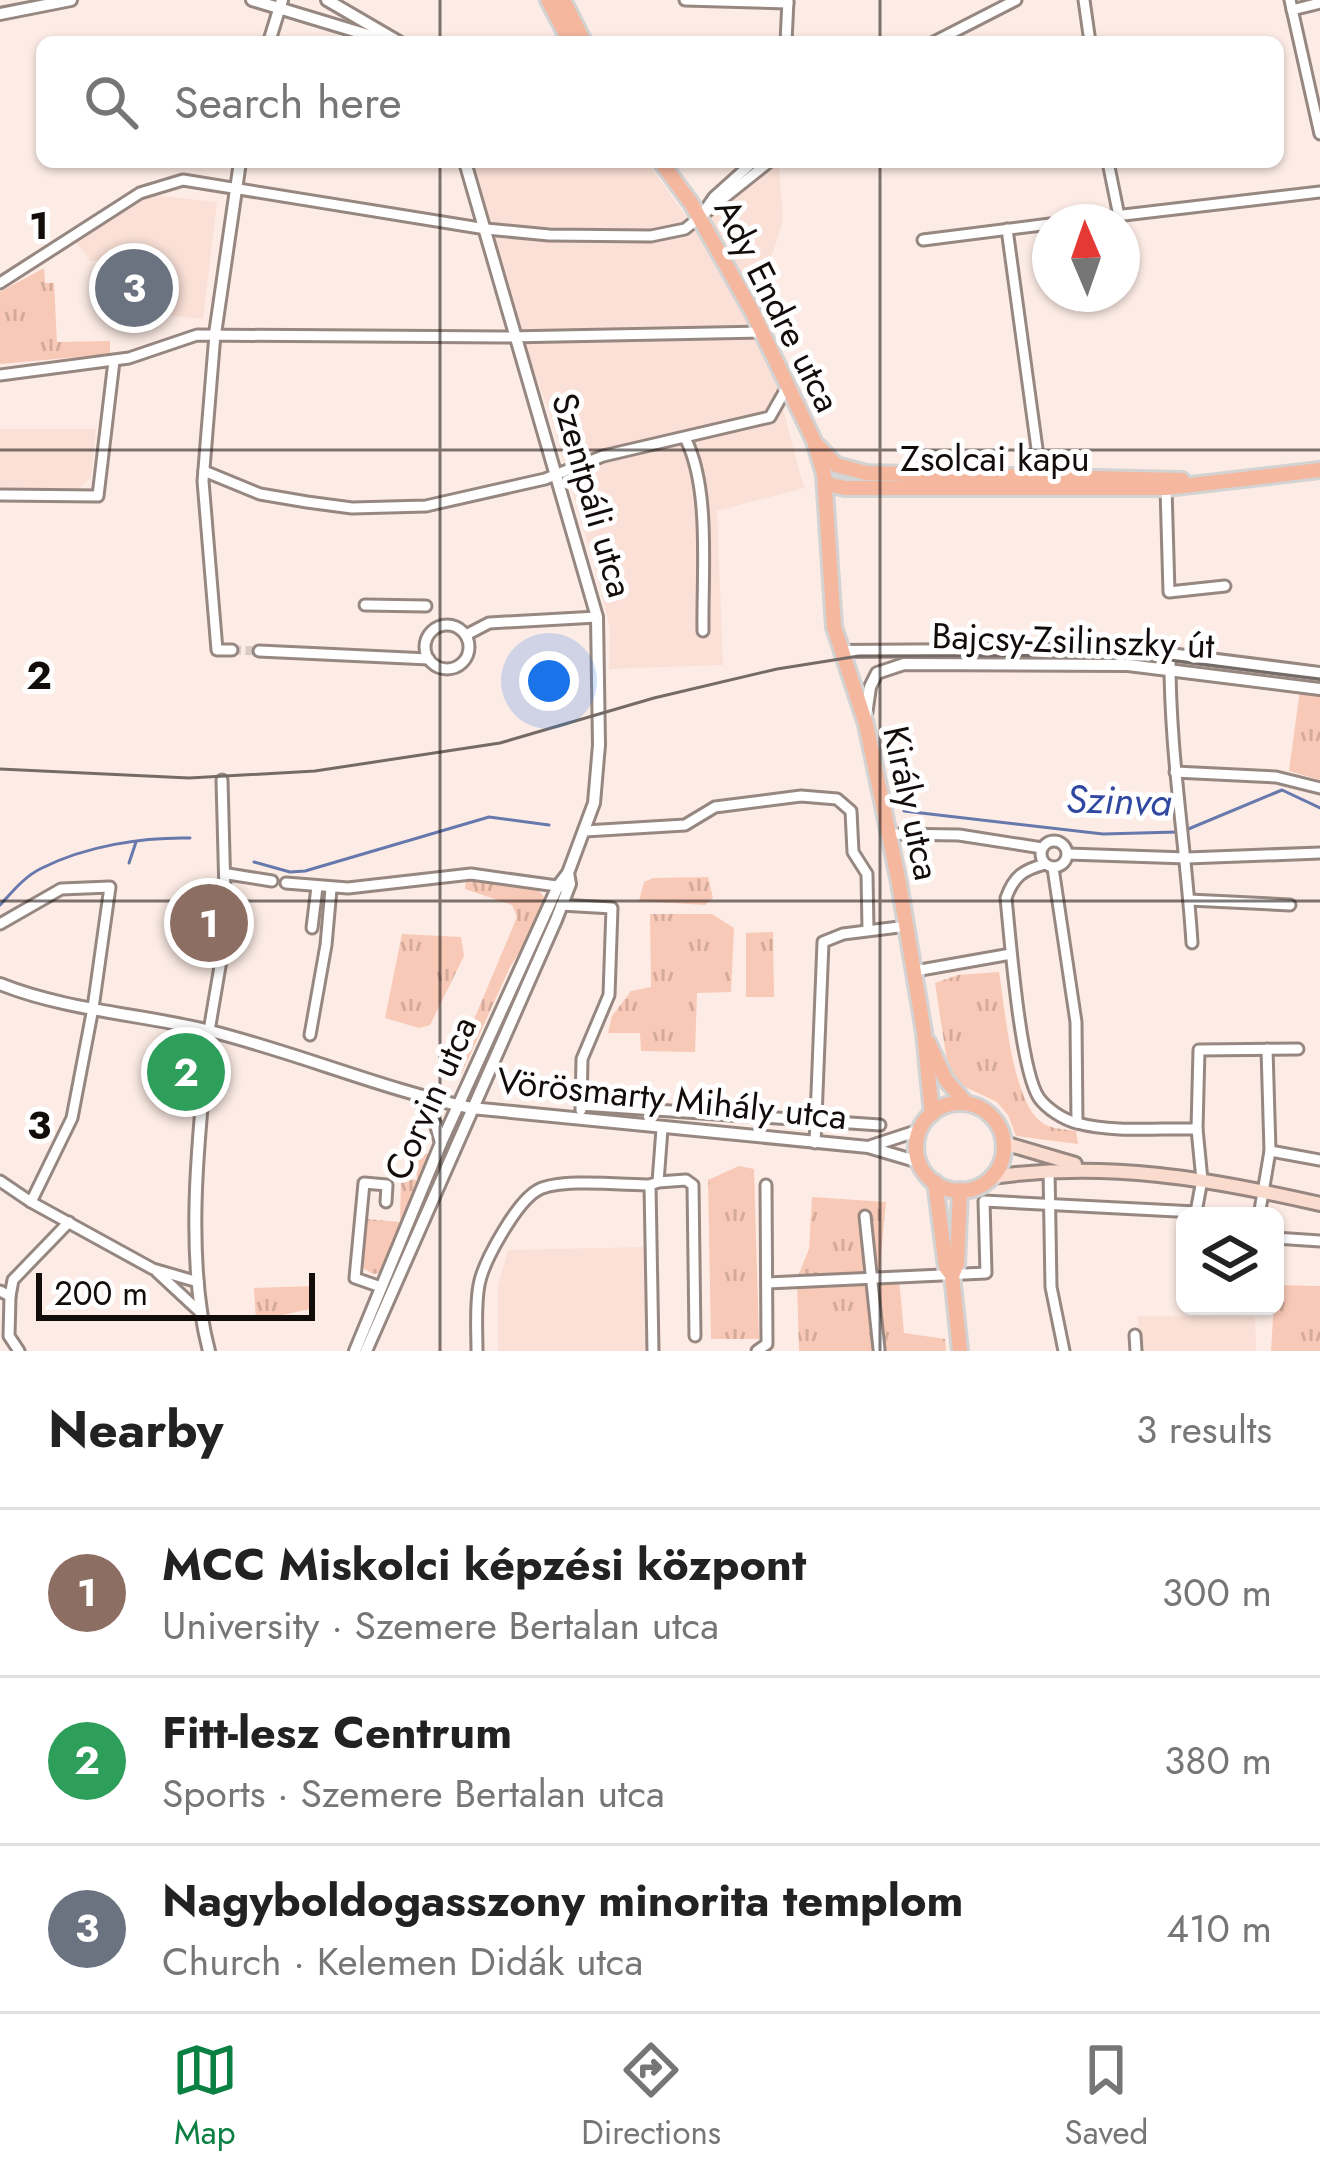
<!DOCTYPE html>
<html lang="en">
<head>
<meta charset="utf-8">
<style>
	:root { --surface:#fff; --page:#f6f6f6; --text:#222; --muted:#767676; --line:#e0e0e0; --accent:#0b8043 }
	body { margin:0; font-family:Jost,sans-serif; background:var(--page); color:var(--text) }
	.controls { position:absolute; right:36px; bottom:36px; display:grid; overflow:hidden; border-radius:18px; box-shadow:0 3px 9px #0004 }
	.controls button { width:108px; height:108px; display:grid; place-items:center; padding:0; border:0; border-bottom:3px solid var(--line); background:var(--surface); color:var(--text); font:60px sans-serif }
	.compass { position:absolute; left:1032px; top:204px; width:108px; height:108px; border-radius:50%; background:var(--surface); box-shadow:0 3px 9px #0004; rotate:358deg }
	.scale { position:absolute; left:36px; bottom:30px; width:279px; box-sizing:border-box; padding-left:12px; border:6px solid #120d0b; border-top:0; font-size:33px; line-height:42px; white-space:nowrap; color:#120d0b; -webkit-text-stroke:9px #fff; paint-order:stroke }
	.you { position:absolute; left:549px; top:681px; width:42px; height:42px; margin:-30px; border:9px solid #fff; border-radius:50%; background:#1a73e8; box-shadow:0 0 0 18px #1a73e833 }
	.badge { display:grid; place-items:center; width:78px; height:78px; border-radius:50%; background:var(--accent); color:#fff; font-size:39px; font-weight:700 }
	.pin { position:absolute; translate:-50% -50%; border:6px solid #fff; box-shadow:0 3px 12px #0006 }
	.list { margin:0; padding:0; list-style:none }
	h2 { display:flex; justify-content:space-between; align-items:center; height:156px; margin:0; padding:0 48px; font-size:51px }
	h2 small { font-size:39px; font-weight:400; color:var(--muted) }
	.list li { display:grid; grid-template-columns:78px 1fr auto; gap:36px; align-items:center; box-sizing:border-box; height:168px; padding:0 48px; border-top:3px solid var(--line) }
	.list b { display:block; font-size:45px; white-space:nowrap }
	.list p { margin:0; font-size:39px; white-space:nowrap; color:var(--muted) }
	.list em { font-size:39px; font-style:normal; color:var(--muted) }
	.icon { flex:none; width:66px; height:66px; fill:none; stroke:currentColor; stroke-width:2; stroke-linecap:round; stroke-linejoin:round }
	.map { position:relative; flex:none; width:1320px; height:1351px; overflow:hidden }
	.search { position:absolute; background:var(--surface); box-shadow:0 3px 9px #0004; left:36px; right:36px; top:36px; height:132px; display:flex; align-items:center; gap:30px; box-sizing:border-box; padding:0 42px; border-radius:18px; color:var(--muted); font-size:45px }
	.sheet { height:660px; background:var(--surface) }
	nav { display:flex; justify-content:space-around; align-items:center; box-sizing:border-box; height:168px; border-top:3px solid var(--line); background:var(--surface); font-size:33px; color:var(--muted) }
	nav a { display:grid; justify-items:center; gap:6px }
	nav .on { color:var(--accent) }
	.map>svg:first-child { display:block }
</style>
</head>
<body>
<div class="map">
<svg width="1320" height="1351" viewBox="0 0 1320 1351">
	<defs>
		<pattern id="park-tufts" width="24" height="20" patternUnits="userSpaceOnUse" patternTransform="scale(3)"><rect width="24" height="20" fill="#f8c9b6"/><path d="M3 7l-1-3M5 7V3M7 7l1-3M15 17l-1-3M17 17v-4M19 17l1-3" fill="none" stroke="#d4ab9b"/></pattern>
	</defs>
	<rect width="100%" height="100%" fill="#fdece5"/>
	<!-- built -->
	<g fill="#fae0d6">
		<path d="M 467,162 L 647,162 L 695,229 L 779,164 L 783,221 L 765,277 L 764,293 L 769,318 L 752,331 L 777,387 L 804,488 L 717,511 L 723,665 L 609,669 L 610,629 L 599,582 L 549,411 L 522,341 Z"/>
		<path d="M 144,194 L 217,202 L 203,319 L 156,314 L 154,260 L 90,261 L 74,239 Z"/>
		<path d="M 0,429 L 96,429 L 91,477 L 77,490 L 15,495 L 0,486 Z"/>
		<path d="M 646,1247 L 650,1351 L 498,1351 L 498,1286 L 508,1250 Z"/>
		<path d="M 1138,1316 L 1255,1317 L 1256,1351 L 1139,1351 Z"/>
	</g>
	<!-- park -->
	<g fill="url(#park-tufts)">
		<path d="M 44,268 L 45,283 L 54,283 L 57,342 L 110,341 L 110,354 L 0,364 L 0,292 Z"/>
		<path d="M 1300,690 L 1320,692 L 1320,780 L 1289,771 Z"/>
		<path d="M 708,877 L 713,898 L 705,905 L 639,901 L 644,882 L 653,878 Z"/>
		<path d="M 466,879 L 537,888 L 544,897 L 527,940 L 510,967 L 461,1075 L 454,1067 L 517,917 L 512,905 L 465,889 Z"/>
		<path d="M 650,914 L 712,914 L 734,928 L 731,992 L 697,993 L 695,1052 L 641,1051 L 640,1033 L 608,1033 L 612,1016 L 631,991 L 651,987 Z"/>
		<path d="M 773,932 L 774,997 L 746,997 L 746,933 Z"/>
		<path d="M 402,934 L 461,937 L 464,956 L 430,1025 L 419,1028 L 385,1018 Z"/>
		<path d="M 999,972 C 1005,1008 1012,1099 1040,1121 C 1049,1129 1064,1129 1076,1131 L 1078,1144 L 1016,1136 L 1008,1115 L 997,1102 L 961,1085 L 948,1068 L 935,983 L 958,975 Z"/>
		<path d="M 415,1154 L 428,1154 L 428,1164 L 385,1272 L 373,1274 L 363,1268 L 366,1219 L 400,1222 L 401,1179 L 417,1180 Z"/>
		<path d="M 739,1166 L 754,1169 L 759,1339 L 711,1339 L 708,1180 Z"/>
		<path d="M 812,1197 L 886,1202 L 879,1275 L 899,1279 L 904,1333 L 945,1339 L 946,1351 L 799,1351 L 797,1279 L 809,1249 Z"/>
		<path d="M 1275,1285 L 1320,1286 L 1320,1351 L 1271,1351 Z"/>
		<path d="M 313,1286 L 314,1308 L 256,1321 L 254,1288 Z"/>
	</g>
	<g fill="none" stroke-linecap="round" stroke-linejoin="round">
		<!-- stream -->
		<g stroke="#6778ad" stroke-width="3">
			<path d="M 904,811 L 1103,834 L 1177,832"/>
			<path d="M 1186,830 L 1282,790 L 1320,808"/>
			<path d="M 254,862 L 290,872 L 305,871 L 489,817 L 549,825"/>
			<path d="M 129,863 L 136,842"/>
			<path d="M 0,905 C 13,891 25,876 42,868 C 86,846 142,837 190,838"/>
		</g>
		<!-- minor-tunnel -->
		<path stroke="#dacbc4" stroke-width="9" stroke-dasharray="9 4.5" stroke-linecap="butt" d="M 232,650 L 259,651"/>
		<!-- minor casing -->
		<g stroke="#968781" stroke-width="15">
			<g id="minor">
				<path d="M 685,0 L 788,3"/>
				<path d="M 1084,0 L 1090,42"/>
				<path d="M 1290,0 L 1320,134"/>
				<path d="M 1292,10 L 1320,3"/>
				<path d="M 786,42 L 788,0"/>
				<path d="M 934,42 L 1016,0"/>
				<path d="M 1108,162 L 1119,216"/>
				<path d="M 703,213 L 714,197 L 753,162"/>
				<path d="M 1064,222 L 1320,192"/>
				<path d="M 1007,229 L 1041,478"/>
				<path d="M 923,240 L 1050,224"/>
				<path d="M 0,283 L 140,193 L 183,180 L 486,229 L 549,235 L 651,236 L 685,229 L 769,162"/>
				<path d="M 215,334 L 203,481 L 217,650 L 232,650"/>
				<path d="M 0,375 L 129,358 L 197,335 L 504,337 L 763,332"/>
				<path d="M 685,438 C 711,487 702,575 703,631"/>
				<path d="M 204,471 L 260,494 L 307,502 L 352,508 L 426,506 L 545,479 L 603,456 L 770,417 L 787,387"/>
				<path d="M 1166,488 L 1169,592 L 1225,586"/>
				<path d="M 0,495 L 98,496 L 114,361"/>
				<path d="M 365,605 L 426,606"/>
				<circle cx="447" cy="647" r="22"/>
				<path d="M 466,635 L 489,623 L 597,617"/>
				<path d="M 259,651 L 429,659"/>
				<path d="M 1170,652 C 1169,750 1186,846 1192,943"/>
				<path d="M 1175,772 L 1276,777 L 1320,788"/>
				<path d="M 585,831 L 685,825 L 715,807 L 801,796 L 837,799 L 851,811 L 853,852 L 867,874 L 868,930"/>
				<path d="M 889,834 L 959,835 L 1042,848"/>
				<circle cx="1054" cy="854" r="13"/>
				<path d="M 1068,854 L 1187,858 L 1320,853"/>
				<path d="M 1045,864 C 1023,870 1014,876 1006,898 C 1010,937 1020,1070 1039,1098 C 1047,1109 1064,1120 1077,1123 C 1114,1133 1159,1128 1197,1129"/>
				<path d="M 1053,868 L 1076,1022 L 1077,1123"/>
				<path d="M 228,874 L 272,881"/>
				<path d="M 286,883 L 348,888 L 471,874 L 564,887"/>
				<path d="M 1189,900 L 1290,905"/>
				<path d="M 561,905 L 612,908 L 609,995 L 582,1059 L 581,1110"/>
				<path d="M 0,924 L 61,889 L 110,887 L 93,1008 L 72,1118 L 31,1202"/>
				<path d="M 312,928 L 317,887"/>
				<path d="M 915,971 L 1011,954"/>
				<path d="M 209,1031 L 226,931 L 222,780"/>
				<path d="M 310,1035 L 326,945 L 331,889"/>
				<path d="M 581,1105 L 880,1125"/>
				<path d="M 815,1143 L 823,942 L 843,934 L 907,926"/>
				<path d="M 1270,1151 L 1320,1160"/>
				<path d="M 1049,1171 L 1051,1287 L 1064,1351"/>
				<path d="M 0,1181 L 31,1202 L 153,1269 L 198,1282"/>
				<path d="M 658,1182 L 686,1180 L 693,1185 L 695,1336"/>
				<path d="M 865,1216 L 879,1349"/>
				<path d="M 1259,1216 L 1270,1151 L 1267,1049"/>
				<path d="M 1275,1238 L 1320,1241"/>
				<path d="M 157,1272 L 200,1312"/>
				<path d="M 767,1283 L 986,1273 L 984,1201 L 1196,1212 L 1202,1180 L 1197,1129 L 1199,1050 L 1298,1049"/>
				<path d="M 381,1287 L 355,1278 L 364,1183 L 387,1185 L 386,1202"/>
				<path d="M 0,1291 L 10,1296 L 13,1280 L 69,1222"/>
				<path d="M 10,1296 L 9,1336 L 19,1351"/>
				<path d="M 1135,1335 L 1136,1351"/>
				<path d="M 477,1351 C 477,1330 475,1306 479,1285 C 483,1262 517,1201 538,1190 C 560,1178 624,1185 650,1185"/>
				<path d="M 653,1351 L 650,1185 L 658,1182 L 662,1129"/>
				<path d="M 757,1351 L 767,1344 L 766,1185"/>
			</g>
		</g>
		<!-- tertiary casing -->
		<g stroke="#968781" stroke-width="16">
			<g id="tertiary">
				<path d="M 252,0 L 391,42"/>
				<path d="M 327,0 L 399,42"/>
				<path d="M 0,14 L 71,0"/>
				<path d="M 269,42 L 282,0"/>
				<path d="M 215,334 L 240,162"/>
				<path d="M 840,651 L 1130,649 L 1320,673"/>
				<path d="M 866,715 L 870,687 L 877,673 L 904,664 L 1128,665 L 1320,689"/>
				<path d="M 0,984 C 65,1010 138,1014 206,1030 C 296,1052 381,1089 471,1108 L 868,1147 L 919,1162"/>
				<path d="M 209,1031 C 199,1128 184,1257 209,1351"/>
				<path d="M 416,1096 L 436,1125 L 441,1143"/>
				<path d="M 871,1146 L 920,1130"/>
				<path d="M 355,1351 L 441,1143 L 558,886 L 568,873 L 594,803 L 599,745 L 597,617 L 465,162"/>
				<path d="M 366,1351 L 556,920 L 570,884 L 568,873"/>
			</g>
		</g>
		<!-- secondary casing -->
		<g stroke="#968781" stroke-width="18">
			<g id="secondary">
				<path d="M 1004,1143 L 1075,1164"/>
				<path d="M 991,1177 C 1107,1161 1207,1178 1320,1204"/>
			</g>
		</g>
		<!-- primary casing -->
		<g stroke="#d4d3d3" stroke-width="20">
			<g id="primary">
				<path d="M 548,0 L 570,42"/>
				<path d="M 563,0 L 584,42"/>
				<path d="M 661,162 L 691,203 L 752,311 L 814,441 L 824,474 L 834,627 L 866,724 L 899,883 L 924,1032 L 932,1114"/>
				<path d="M 818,446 L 836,465 L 866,473 L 1182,480"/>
				<path d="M 827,484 L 845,488 L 1166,488 L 1320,470"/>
				<path d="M 928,1042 L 946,1080 L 966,1103"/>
				<circle cx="960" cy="1147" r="44"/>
				<path d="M 935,1182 L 946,1267 L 952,1275 L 960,1351"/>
				<path d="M 952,1275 L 957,1264 L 960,1190"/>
			</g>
		</g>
		<!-- minor -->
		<use href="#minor" stroke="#fff" stroke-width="9"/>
		<!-- tertiary -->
		<use href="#tertiary" stroke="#fff" stroke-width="10"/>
		<!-- secondary -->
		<use href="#secondary" stroke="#fadbce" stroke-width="12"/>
		<!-- primary -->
		<use href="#primary" stroke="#f5b79e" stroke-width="14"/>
		<!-- tram -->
		<path stroke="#756b66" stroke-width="3" d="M 0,769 L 189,778 L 315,771 L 500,743 L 654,698 L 777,669 L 859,656 L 1131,655 L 1320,679"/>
	</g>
	<!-- grid -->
	<path fill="none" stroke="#120d0b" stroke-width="3" stroke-opacity="0.55" d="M 440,0 L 440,42M 880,0 L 880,42M 440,162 L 440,1351M 880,162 L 880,1351M 0,450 L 1320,450M 0,901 L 1320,901"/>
	<g text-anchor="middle" stroke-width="10" stroke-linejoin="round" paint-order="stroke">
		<!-- street labels -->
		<g font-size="36" fill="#120d0b" stroke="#fff">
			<text transform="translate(778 305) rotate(63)" y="13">Ady Endre utca</text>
			<text x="995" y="471">Zsolcai kapu</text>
			<text transform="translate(593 495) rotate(74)" y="13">Szentpáli utca</text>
			<text transform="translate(1073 640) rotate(2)" y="13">Bajcsy-Zsilinszky út</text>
			<text transform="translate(912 803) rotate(78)" y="13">Király utca</text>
			<text transform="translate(430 1098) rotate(-66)" y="13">Corvin utca</text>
			<text transform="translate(672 1098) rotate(6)" y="13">Vörösmarty Mihály utca</text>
		</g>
		<!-- water labels -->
		<g font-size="39" font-style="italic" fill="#3048a0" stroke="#fff">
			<text transform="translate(1119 800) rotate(2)" y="14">Szinva</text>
		</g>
	</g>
	<g font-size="39" text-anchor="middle" font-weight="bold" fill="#120d0b" stroke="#fff" stroke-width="10" stroke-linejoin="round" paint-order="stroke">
		<text x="39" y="239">1</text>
		<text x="39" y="689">2</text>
		<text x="39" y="1139">3</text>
	</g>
</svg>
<div class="controls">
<button><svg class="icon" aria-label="layers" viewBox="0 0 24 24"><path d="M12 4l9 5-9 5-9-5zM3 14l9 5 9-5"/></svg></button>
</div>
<svg class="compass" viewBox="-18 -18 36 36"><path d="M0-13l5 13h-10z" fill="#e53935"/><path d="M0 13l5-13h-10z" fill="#767676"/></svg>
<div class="scale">200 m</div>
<div class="you"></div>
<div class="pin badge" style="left:209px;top:923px;background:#8d6e63">1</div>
<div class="pin badge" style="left:186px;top:1072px;background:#2e9e5b">2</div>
<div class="pin badge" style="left:134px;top:288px;background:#6b7280">3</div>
<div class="search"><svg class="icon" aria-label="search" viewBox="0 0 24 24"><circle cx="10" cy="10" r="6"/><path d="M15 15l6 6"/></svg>Search here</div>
</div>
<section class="sheet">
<h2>Nearby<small>3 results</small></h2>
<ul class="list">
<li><span class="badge" style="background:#8d6e63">1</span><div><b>MCC Miskolci képzési központ</b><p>University · Szemere Bertalan utca</p></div><em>300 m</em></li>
<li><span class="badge" style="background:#2e9e5b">2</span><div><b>Fitt-lesz Centrum</b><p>Sports · Szemere Bertalan utca</p></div><em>380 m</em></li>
<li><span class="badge" style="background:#6b7280">3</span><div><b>Nagyboldogasszony minorita templom</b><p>Church · Kelemen Didák utca</p></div><em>410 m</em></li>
</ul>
</section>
<nav>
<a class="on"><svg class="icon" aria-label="map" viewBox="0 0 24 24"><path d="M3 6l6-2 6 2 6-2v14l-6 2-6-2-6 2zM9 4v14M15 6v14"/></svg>Map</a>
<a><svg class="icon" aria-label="directions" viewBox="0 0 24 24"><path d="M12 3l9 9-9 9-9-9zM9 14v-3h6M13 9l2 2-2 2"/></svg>Directions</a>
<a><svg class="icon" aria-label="saved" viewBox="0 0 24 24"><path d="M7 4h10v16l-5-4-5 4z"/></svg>Saved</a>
</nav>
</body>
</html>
